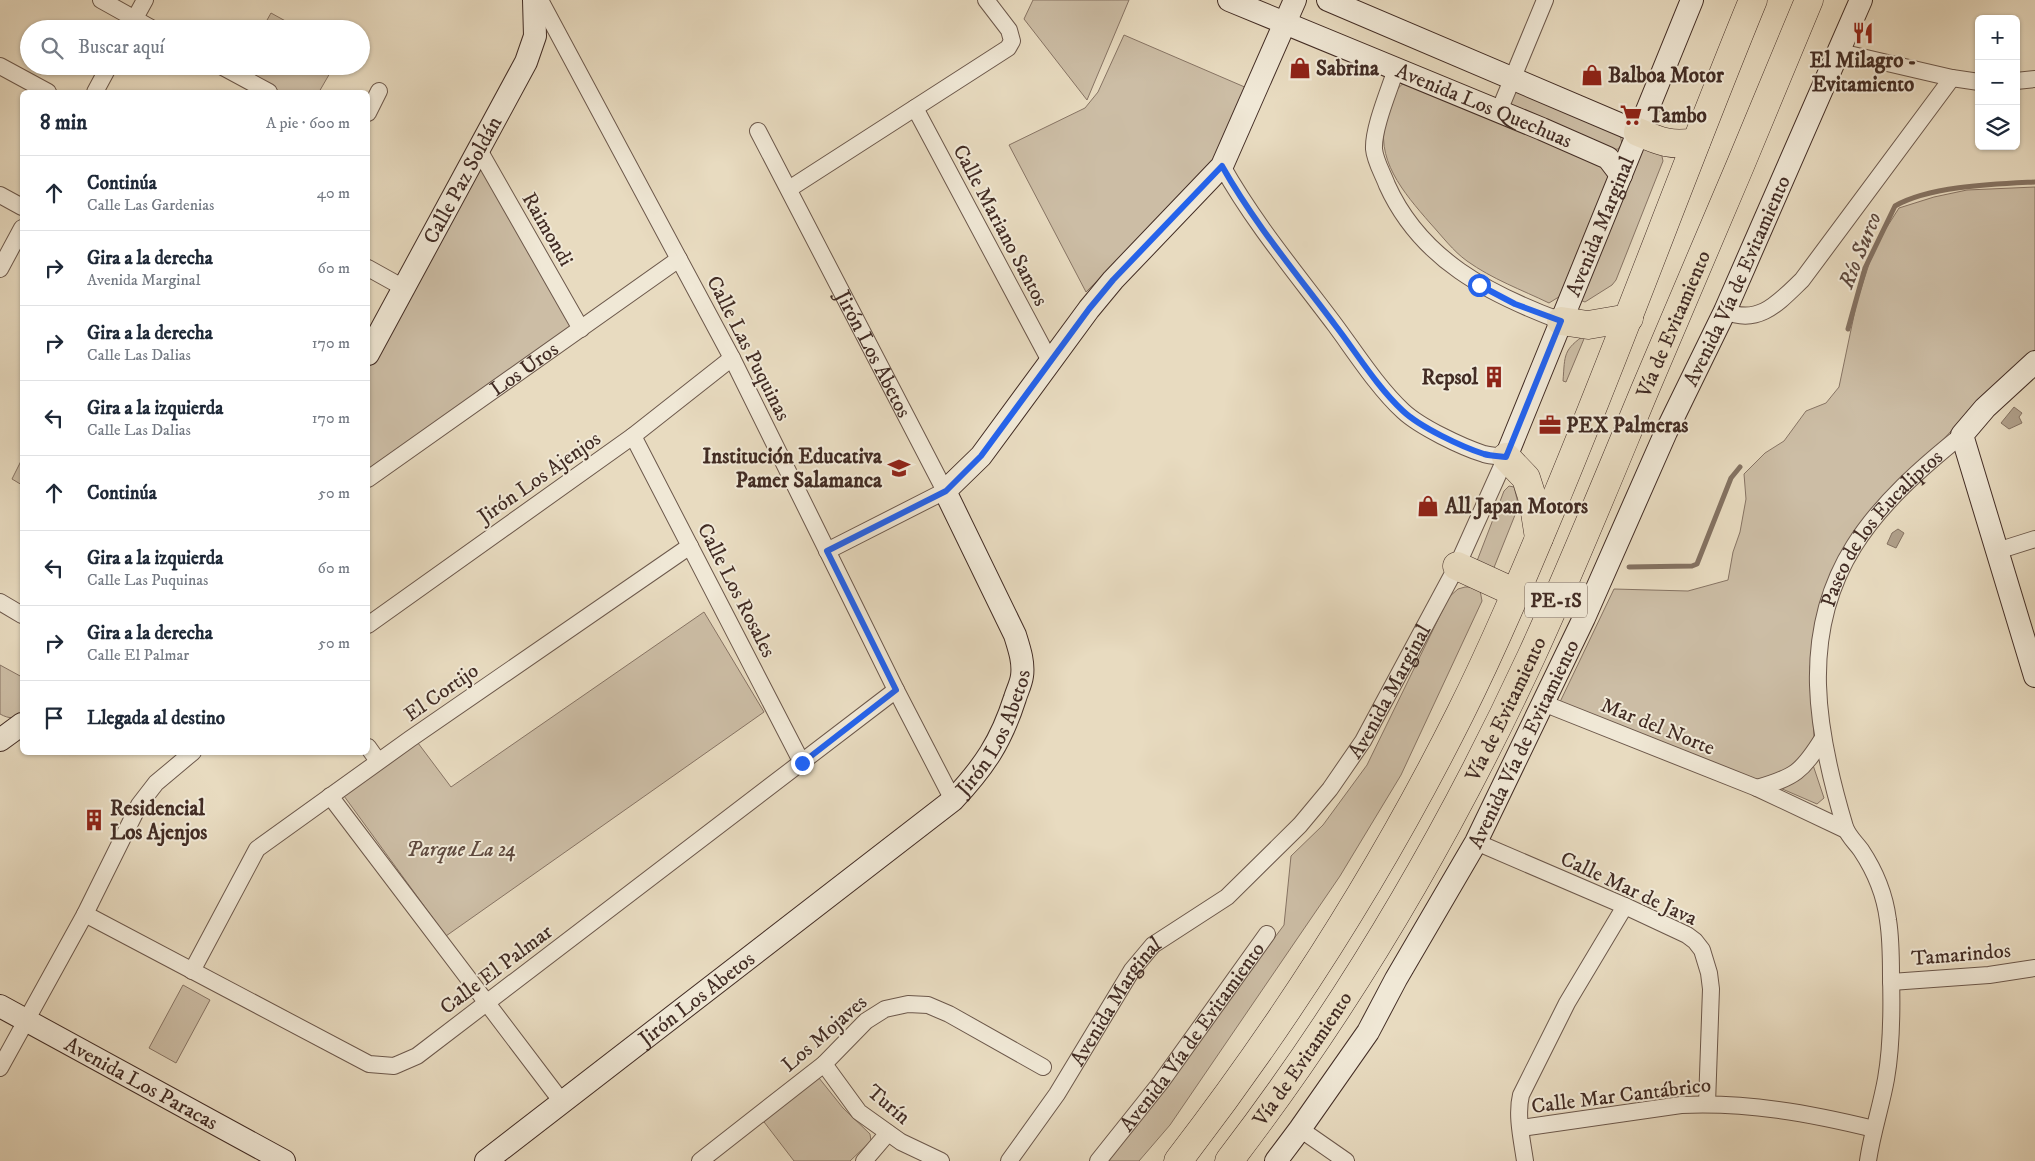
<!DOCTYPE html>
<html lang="es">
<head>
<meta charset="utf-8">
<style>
	:root { --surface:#fff; --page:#f6f6f7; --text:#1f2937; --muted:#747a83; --line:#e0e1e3 }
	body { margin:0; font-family:"IM FELL DW Pica",serif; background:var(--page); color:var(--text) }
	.controls { position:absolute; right:15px; top:15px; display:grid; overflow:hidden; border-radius:8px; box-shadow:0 1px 4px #0004 }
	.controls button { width:45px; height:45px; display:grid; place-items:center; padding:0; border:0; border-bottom:1px solid var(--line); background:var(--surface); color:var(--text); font:25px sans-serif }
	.stop { position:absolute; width:15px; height:15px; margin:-11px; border:4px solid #2563eb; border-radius:50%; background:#fff }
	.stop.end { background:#2563eb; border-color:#fff; box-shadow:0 1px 5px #0008 }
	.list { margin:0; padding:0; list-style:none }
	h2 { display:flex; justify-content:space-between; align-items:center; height:65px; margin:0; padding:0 20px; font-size:21px }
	h2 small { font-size:16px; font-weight:400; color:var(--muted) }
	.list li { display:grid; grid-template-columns:32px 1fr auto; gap:15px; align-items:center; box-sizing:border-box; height:75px; padding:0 20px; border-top:1px solid var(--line) }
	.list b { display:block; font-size:19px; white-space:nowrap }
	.list p { margin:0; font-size:16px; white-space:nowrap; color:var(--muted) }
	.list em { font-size:16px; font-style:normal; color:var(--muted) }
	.icon { flex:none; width:28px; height:28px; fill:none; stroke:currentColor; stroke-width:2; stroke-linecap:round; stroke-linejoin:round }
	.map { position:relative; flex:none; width:2035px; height:1161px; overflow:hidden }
	.search { position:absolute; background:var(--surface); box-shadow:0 1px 4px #0004; left:20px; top:20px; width:350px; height:55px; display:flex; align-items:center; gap:12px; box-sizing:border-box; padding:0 18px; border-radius:28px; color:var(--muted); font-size:19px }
	.panel { position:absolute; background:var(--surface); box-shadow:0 1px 4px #0004; left:20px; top:90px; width:350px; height:665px; border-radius:8px }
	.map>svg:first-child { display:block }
</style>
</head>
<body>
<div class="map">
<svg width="2035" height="1161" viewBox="0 0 2035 1161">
	<rect width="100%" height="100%" fill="#e8dbc0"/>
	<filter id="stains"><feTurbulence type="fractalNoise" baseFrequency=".004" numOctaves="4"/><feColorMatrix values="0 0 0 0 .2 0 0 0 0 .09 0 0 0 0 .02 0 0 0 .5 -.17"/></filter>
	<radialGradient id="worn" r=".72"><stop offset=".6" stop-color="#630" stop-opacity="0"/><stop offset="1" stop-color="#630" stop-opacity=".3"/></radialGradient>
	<!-- green -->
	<g fill="#ccbda5" stroke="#877464">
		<path d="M 1033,0 L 1129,0 L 1087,100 L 1024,19 Z"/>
		<path d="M 271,13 L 300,29 L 262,29 Z"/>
		<path d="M 1124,35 L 1247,88 L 1217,154 L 1204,171 L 1188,189 L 1086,292 L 1009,145 L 1085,108 L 1098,92 Z"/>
		<path d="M 242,66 L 334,66 L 319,92 L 275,92 L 238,72 Z"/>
		<path d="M 1404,83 L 1600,163 L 1607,174 L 1608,179 L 1562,295 L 1549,303 C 1522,290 1492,279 1467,261 C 1453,251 1442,236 1430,223 C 1404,193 1373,158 1387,116 C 1391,104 1393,90 1404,83 Z"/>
		<path d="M 1518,91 L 1620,134 L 1622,144 L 1618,149 L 1612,150 L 1511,108 L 1510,103 L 1514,93 Z"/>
		<path d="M 1642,148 L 1661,152 L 1663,161 L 1616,280 L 1612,285 L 1585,302 L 1580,300 Z"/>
		<path d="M 478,161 L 572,326 L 368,469 L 368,369 Z"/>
		<path d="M 2035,187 L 2035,351 L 1960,421 L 1914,472 L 1881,502 L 1816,636 L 1810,667 L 1814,737 L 1805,755 L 1782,775 L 1759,784 L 1560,702 L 1614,589 L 1688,591 L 1728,580 L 1733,552 L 1740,532 L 1746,499 L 1744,474 L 1765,453 L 1784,441 L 1806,411 L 1826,403 L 1839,387 L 1857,301 L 1870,261 L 1885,230 L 1899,208 L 1934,197 L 1967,190 Z"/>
		<path d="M 1586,334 L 1566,382 L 1563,381 C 1565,354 1563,350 1586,334 Z"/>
		<path d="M 22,459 L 22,485 L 12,479 Z"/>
		<path d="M 1509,486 L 1514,487 L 1518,503 L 1517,510 L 1493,570 L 1477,561 L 1504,491 Z"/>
		<path d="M 1465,587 L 1474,587 L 1480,590 L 1482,601 L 1401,775 L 1340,876 L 1170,1125 L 1139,1161 L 1106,1161 L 1142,1116 L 1284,925 L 1291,856 L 1323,825 L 1367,765 L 1449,597 L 1458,589 Z"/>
		<path d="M 704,612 L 764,712 L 446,936 L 344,796 L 418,743 L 451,787 Z"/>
		<path d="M 0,665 L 22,677 L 22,713 C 15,719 9,719 0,714 Z"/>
		<path d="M 1813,765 L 1824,798 L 1817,804 L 1780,788 Z"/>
		<path d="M 183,985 L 210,1000 L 176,1063 L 149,1048 Z"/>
		<path d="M 819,1078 L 843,1108 L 870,1134 L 871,1141 L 850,1161 L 794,1161 L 761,1118 Z"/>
	</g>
	<!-- water -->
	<g fill="#b0a08b" stroke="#847262">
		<path d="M 2014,407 L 2022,413 L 2019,417 L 2022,423 L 2009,429 L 2001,423 Z"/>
		<path d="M 1898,529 L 1904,533 L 1896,548 L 1887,544 L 1892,533 Z"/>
	</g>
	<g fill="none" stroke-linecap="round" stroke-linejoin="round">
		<!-- stream -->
		<g stroke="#847262" stroke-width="5">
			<path d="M 1848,329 L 1865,268 L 1895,206 C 1930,186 1995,184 2035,182"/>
			<path d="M 1629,567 L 1692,566 L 1697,564 L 1731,478 L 1740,467"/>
		</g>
		<!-- street casing -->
		<g stroke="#6c584b" stroke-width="18">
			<g id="street">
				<path d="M 101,0 L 153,29"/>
				<path d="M 540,0 L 732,358 L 896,690 L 953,800"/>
				<path d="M 129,29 L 145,0"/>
				<path d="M 1840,52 L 1952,78 L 1979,82"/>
				<path d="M 0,66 L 48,92"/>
				<path d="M 221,66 L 269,92"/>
				<path d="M 1396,69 C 1389,91 1373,128 1374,149 C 1375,161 1383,174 1387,185 C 1421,260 1489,294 1561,321"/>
				<path d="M 2016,81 L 2035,79"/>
				<path d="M 95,92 L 109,66"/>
				<path d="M 915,108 L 1050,361"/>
				<path d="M 1499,111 L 1545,0"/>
				<path d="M 368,113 L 379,91"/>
				<path id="s1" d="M 758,131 L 945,491 L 827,551"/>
				<path d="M 479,150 L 581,329"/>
				<path d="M 789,189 L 1008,48 L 1012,41 L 1009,30 L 986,0"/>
				<path d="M 0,195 L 22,207"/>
				<path d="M 368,268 L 404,288"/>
				<path d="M 0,269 L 22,228"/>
				<path d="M 1725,311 C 1759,326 1779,302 1802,280 L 1952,78"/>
				<path d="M 633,436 L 802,763"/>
				<path id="s2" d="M 368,479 L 679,259"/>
				<path d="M 1997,551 L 2035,539"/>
				<path d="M 0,602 L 22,615"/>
				<path d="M 368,625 L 633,436 L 732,358"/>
				<path d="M 1543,703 L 1757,788 L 1846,830"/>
				<path d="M 368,747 L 378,761"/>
				<path d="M 1757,788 C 1795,777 1802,772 1823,738"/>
				<path d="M 330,796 L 562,1102"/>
				<path d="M 1476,842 L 1625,906 L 1687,935 L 1695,941 L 1702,950 L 1709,973 L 1711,989 L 1707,1104"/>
				<path d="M 85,914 L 369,1064 L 394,1066 L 417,1056 L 896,690"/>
				<path d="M 192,971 L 257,849 L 410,739 L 690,546"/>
				<path d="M 1891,982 L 1989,975 L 2035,968"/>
				<path d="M 824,1064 L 859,1112 L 901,1142 L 941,1161"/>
				<path d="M 0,1068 L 85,914 L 139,805 L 156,783 L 193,752"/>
				<path d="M 1521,1128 L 1681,1105 C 1747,1102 1809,1113 1874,1129"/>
				<path d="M 1300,1129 L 1346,1161"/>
				<path d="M 700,1161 L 824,1064 L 866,1021 L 885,1009 L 908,1004 L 928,1005 L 949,1014 L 1043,1067"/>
				<path d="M 864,1161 L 888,1133"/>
				<path id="s3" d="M 1009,1161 L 1057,1094 L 1132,970 L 1153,945 L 1227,897 L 1300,825 L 1330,789 L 1363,741 L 1457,566 L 1506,457 C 1499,456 1491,456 1484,454 C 1462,447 1420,427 1403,411 C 1378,388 1355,352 1335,325 C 1296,273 1254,223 1222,166"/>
				<path id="s4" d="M 1098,1161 L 1161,1082 L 1267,934"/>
				<path d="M 1525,1161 C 1522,1140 1516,1115 1521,1095 L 1567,1003 L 1625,906"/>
				<path id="s5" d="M 1868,1161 C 1872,1133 1881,1107 1886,1079 C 1892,1045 1892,1011 1891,976 C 1891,957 1891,939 1888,920 C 1885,896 1875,871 1861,850 C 1856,843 1848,836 1845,827 C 1817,734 1798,635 1854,546 C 1881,503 1922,467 1962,435"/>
			</g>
		</g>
		<!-- secondary casing -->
		<g stroke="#422c24" stroke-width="24">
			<g id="secondary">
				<path id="s6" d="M 1229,0 L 1542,129 L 1608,158 L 1621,175"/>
				<path d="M 1328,0 L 1638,132"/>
				<path id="s7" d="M 368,354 L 526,62 L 535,36 L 534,0"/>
				<path d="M 2035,362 L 1985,408 L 1962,435 L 2035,676"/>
				<path id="s8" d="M 1506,457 L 1692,0"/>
				<path d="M 0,740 L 22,724"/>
				<path id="s9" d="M 0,1006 L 284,1161"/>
				<path id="s10" d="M 486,1161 L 953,800 C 984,767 1001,742 1015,698 C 1017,691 1021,684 1022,676 C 1024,662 1019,648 1015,635 L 945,491 L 981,456 L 1089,309 L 1113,280 L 1222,166 L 1295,0"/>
				<path id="s11" d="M 1276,1161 L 1300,1129 L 1368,1032 L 1396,979 L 1476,842 L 1584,618 L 1666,432 L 1725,311 L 1861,0"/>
			</g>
		</g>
		<!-- highway casing -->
		<g stroke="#422c24" stroke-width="29">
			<g id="highway">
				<path d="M 1638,132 C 1661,142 1671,146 1696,142"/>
				<path d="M 1561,321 L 1588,325 L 1629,318"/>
				<path d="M 1506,457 L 1526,478 L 1533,500 L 1539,538"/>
				<path d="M 1457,566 L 1516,593"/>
				<path d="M 1178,1161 C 1286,1021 1381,872 1460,714 C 1496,642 1527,567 1558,493 C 1626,329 1686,163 1753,0"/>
				<path id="s12" d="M 1229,1161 C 1348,1006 1449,834 1531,657 C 1571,570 1607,481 1644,392 C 1700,262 1755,131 1809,0"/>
			</g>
		</g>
		<!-- street -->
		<use href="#street" stroke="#f0e8d6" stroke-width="16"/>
		<!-- secondary -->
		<use href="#secondary" stroke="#f0e8d6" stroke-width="22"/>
		<!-- highway -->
		<use href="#highway" stroke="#e8dbc0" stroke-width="28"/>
	</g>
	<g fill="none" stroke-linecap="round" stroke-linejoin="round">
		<!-- route -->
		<path stroke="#2563eb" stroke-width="6" d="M 802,763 L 896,690 L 827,551 L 946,491 L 981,456 L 1089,309 L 1113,280 L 1222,166 C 1254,223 1296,273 1335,325 C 1356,352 1377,387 1403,411 C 1420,427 1462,447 1484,454 C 1491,456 1499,456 1506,457 L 1561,321 L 1515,304 L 1479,285"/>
	</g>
	<!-- icons -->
	<defs>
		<g id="restaurant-bare" transform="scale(1.725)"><path d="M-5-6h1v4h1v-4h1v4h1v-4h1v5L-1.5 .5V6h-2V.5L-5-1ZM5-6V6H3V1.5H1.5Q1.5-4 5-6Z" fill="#8f2418" stroke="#f0e8d6" stroke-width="2.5" paint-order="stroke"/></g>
		<g id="shop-bare" transform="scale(1.725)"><path d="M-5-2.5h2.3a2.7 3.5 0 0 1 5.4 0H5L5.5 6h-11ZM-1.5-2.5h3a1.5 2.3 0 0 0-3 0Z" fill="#8f2418" stroke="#f0e8d6" stroke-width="2.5" paint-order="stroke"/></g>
		<g id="supermarket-bare" transform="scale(1.725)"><path d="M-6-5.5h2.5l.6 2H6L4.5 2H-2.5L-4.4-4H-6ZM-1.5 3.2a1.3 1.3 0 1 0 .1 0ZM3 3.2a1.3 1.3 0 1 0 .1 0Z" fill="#8f2418" stroke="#f0e8d6" stroke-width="2.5" paint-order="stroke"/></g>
		<g id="building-bare" transform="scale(1.725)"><path d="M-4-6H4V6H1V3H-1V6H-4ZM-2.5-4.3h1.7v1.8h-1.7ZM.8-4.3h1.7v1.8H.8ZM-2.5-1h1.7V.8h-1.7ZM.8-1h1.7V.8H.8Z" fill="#8f2418" stroke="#f0e8d6" stroke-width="2.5" paint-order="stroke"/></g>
		<g id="office-bare" transform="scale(1.725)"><path d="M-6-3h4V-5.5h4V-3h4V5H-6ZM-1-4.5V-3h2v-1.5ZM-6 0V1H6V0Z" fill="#8f2418" stroke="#f0e8d6" stroke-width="2.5" paint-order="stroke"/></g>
		<g id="school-bare" transform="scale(1.725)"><path d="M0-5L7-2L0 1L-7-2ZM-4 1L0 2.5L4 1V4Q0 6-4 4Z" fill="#8f2418" stroke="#f0e8d6" stroke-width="2.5" paint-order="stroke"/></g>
	</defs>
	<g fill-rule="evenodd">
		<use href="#restaurant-bare" x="1863" y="33"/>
		<use href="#shop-bare" x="1300" y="68"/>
		<use href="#shop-bare" x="1592" y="75"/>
		<use href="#supermarket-bare" x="1631" y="115"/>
		<use href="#building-bare" x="1494" y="377"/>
		<use href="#office-bare" x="1550" y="425"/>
		<use href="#school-bare" x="899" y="468"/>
		<use href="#shop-bare" x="1428" y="506"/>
		<use href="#building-bare" x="94" y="820"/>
	</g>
	<g text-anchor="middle" stroke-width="4" stroke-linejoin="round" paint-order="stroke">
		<!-- shield labels -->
		<rect fill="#f0e8d6" stroke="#766459" stroke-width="1" x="1525" y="582.5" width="62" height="35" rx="4"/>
		<g font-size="20" font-weight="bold" fill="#422c24">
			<text x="1556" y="607">PE-1S</text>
		</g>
		<!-- poi labels -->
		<g font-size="21" font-weight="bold" fill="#422c24" stroke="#f0e8d6" text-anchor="start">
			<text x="1863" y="67" text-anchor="middle">El Milagro -<tspan x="1863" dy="24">Evitamiento</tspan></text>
			<text x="1316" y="75">Sabrina</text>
			<text x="1608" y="82">Balboa Motor</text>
			<text x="1648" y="122">Tambo</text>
			<text x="1478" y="384" text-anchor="end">Repsol</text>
			<text x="1566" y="432">PEX Palmeras</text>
			<text x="882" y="463" text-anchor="end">Institución Educativa<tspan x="882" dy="24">Pamer Salamanca</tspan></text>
			<text x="1445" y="513">All Japan Motors</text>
			<text x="110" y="815">Residencial<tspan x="110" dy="24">Los Ajenjos</tspan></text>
		</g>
		<!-- street labels -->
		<g font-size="21" fill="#422c24" stroke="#f0e8d6">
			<text dy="7" stroke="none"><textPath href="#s6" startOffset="276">Avenida Los Quechuas</textPath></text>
			<text dy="7" stroke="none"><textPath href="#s7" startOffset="198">Calle Paz Soldán</textPath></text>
			<text transform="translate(1001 225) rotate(62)" y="7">Calle Mariano Santos</text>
			<text dy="7" stroke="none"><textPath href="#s8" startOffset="249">Avenida Marginal</textPath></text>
			<text transform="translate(548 229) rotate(60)" y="7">Raimondi</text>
			<text dy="7" stroke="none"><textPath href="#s11" startOffset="996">Avenida Vía de Evitamiento</textPath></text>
			<text dy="7" stroke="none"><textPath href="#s12" startOffset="951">Vía de Evitamiento</textPath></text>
			<text transform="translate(749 348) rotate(63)" y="7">Calle Las Puquinas</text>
			<text dy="7" stroke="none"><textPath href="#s1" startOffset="251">Jirón Los Abetos</textPath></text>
			<text dy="7" stroke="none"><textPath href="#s2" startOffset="191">Los Uros</textPath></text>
			<text transform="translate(539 477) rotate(-35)" y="7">Jirón Los Ajenjos</text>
			<text dy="7" stroke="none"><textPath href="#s5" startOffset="668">Paseo de los Eucaliptos</textPath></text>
			<text transform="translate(737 590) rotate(63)" y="7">Calle Los Rosales</text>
			<text dy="7" stroke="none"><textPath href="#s3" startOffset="612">Avenida Marginal</textPath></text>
			<text transform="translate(441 692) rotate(-35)" y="7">El Cortijo</text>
			<text dy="7" stroke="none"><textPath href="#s12" startOffset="531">Vía de Evitamiento</textPath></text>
			<text transform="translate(1658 726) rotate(22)" y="7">Mar del Norte</text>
			<text dy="7" stroke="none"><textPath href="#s10" startOffset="670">Jirón Los Abetos</textPath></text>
			<text dy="7" stroke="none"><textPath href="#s11" startOffset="486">Avenida Vía de Evitamiento</textPath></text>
			<text transform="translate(1629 888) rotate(25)" y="7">Calle Mar de Java</text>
			<text transform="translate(1961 954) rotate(-5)" y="7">Tamarindos</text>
			<text transform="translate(496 969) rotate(-37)" y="7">Calle El Palmar</text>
			<text dy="7" stroke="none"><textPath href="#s10" startOffset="266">Jirón Los Abetos</textPath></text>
			<text dy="7" stroke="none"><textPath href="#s3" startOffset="192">Avenida Marginal</textPath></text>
			<text transform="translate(824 1033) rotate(-41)" y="7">Los Mojaves</text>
			<text dy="7" stroke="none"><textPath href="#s4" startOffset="156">Avenida Vía de Evitamiento</textPath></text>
			<text dy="7" stroke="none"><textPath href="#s12" startOffset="126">Vía de Evitamiento</textPath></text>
			<text dy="7" stroke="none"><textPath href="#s9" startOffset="161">Avenida Los Paracas</textPath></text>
			<text transform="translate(1621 1095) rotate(-7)" y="7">Calle Mar Cantábrico</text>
			<text transform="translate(889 1104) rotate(40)" y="7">Turín</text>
		</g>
		<!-- park labels -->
		<g font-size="21" font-style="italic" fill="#5e493e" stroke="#f0e8d6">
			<text x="461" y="856">Parque La 24</text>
		</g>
		<!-- water labels -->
		<g font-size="22" font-style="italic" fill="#5e493e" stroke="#f0e8d6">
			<text transform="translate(1859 250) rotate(-68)" y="8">Río Surco</text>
		</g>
	</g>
	<rect width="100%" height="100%" filter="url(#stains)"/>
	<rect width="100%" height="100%" fill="url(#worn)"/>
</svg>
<div class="controls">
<button>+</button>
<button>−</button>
<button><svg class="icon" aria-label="layers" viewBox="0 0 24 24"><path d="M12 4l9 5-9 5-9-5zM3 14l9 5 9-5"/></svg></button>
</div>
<div class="stop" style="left:1479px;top:285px"></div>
<div class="stop end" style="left:802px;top:763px"></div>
<div class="search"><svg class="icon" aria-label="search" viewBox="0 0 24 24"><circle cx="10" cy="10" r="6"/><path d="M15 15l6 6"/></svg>Buscar aquí</div>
<section class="panel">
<h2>8 min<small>A pie · 600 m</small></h2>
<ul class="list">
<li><svg class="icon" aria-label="ahead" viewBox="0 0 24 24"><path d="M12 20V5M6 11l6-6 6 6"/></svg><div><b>Continúa</b><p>Calle Las Gardenias</p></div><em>40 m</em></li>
<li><svg class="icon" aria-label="right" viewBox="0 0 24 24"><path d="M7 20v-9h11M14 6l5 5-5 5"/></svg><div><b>Gira a la derecha</b><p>Avenida Marginal</p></div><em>60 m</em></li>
<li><svg class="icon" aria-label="right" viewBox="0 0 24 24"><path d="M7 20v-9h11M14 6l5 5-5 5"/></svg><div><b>Gira a la derecha</b><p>Calle Las Dalias</p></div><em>170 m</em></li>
<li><svg class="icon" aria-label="left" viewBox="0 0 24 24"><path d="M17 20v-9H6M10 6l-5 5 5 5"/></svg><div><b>Gira a la izquierda</b><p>Calle Las Dalias</p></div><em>170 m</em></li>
<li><svg class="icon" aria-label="ahead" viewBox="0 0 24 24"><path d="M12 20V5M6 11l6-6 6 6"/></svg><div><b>Continúa</b></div><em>50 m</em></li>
<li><svg class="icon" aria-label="left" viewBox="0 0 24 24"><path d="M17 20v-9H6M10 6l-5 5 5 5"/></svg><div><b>Gira a la izquierda</b><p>Calle Las Puquinas</p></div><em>60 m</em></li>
<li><svg class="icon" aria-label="right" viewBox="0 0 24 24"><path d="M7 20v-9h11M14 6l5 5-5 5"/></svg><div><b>Gira a la derecha</b><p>Calle El Palmar</p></div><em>50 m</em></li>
<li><svg class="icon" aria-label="arrive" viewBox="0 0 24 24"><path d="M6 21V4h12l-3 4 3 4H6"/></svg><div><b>Llegada al destino</b></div></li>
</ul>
</section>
</div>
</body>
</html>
